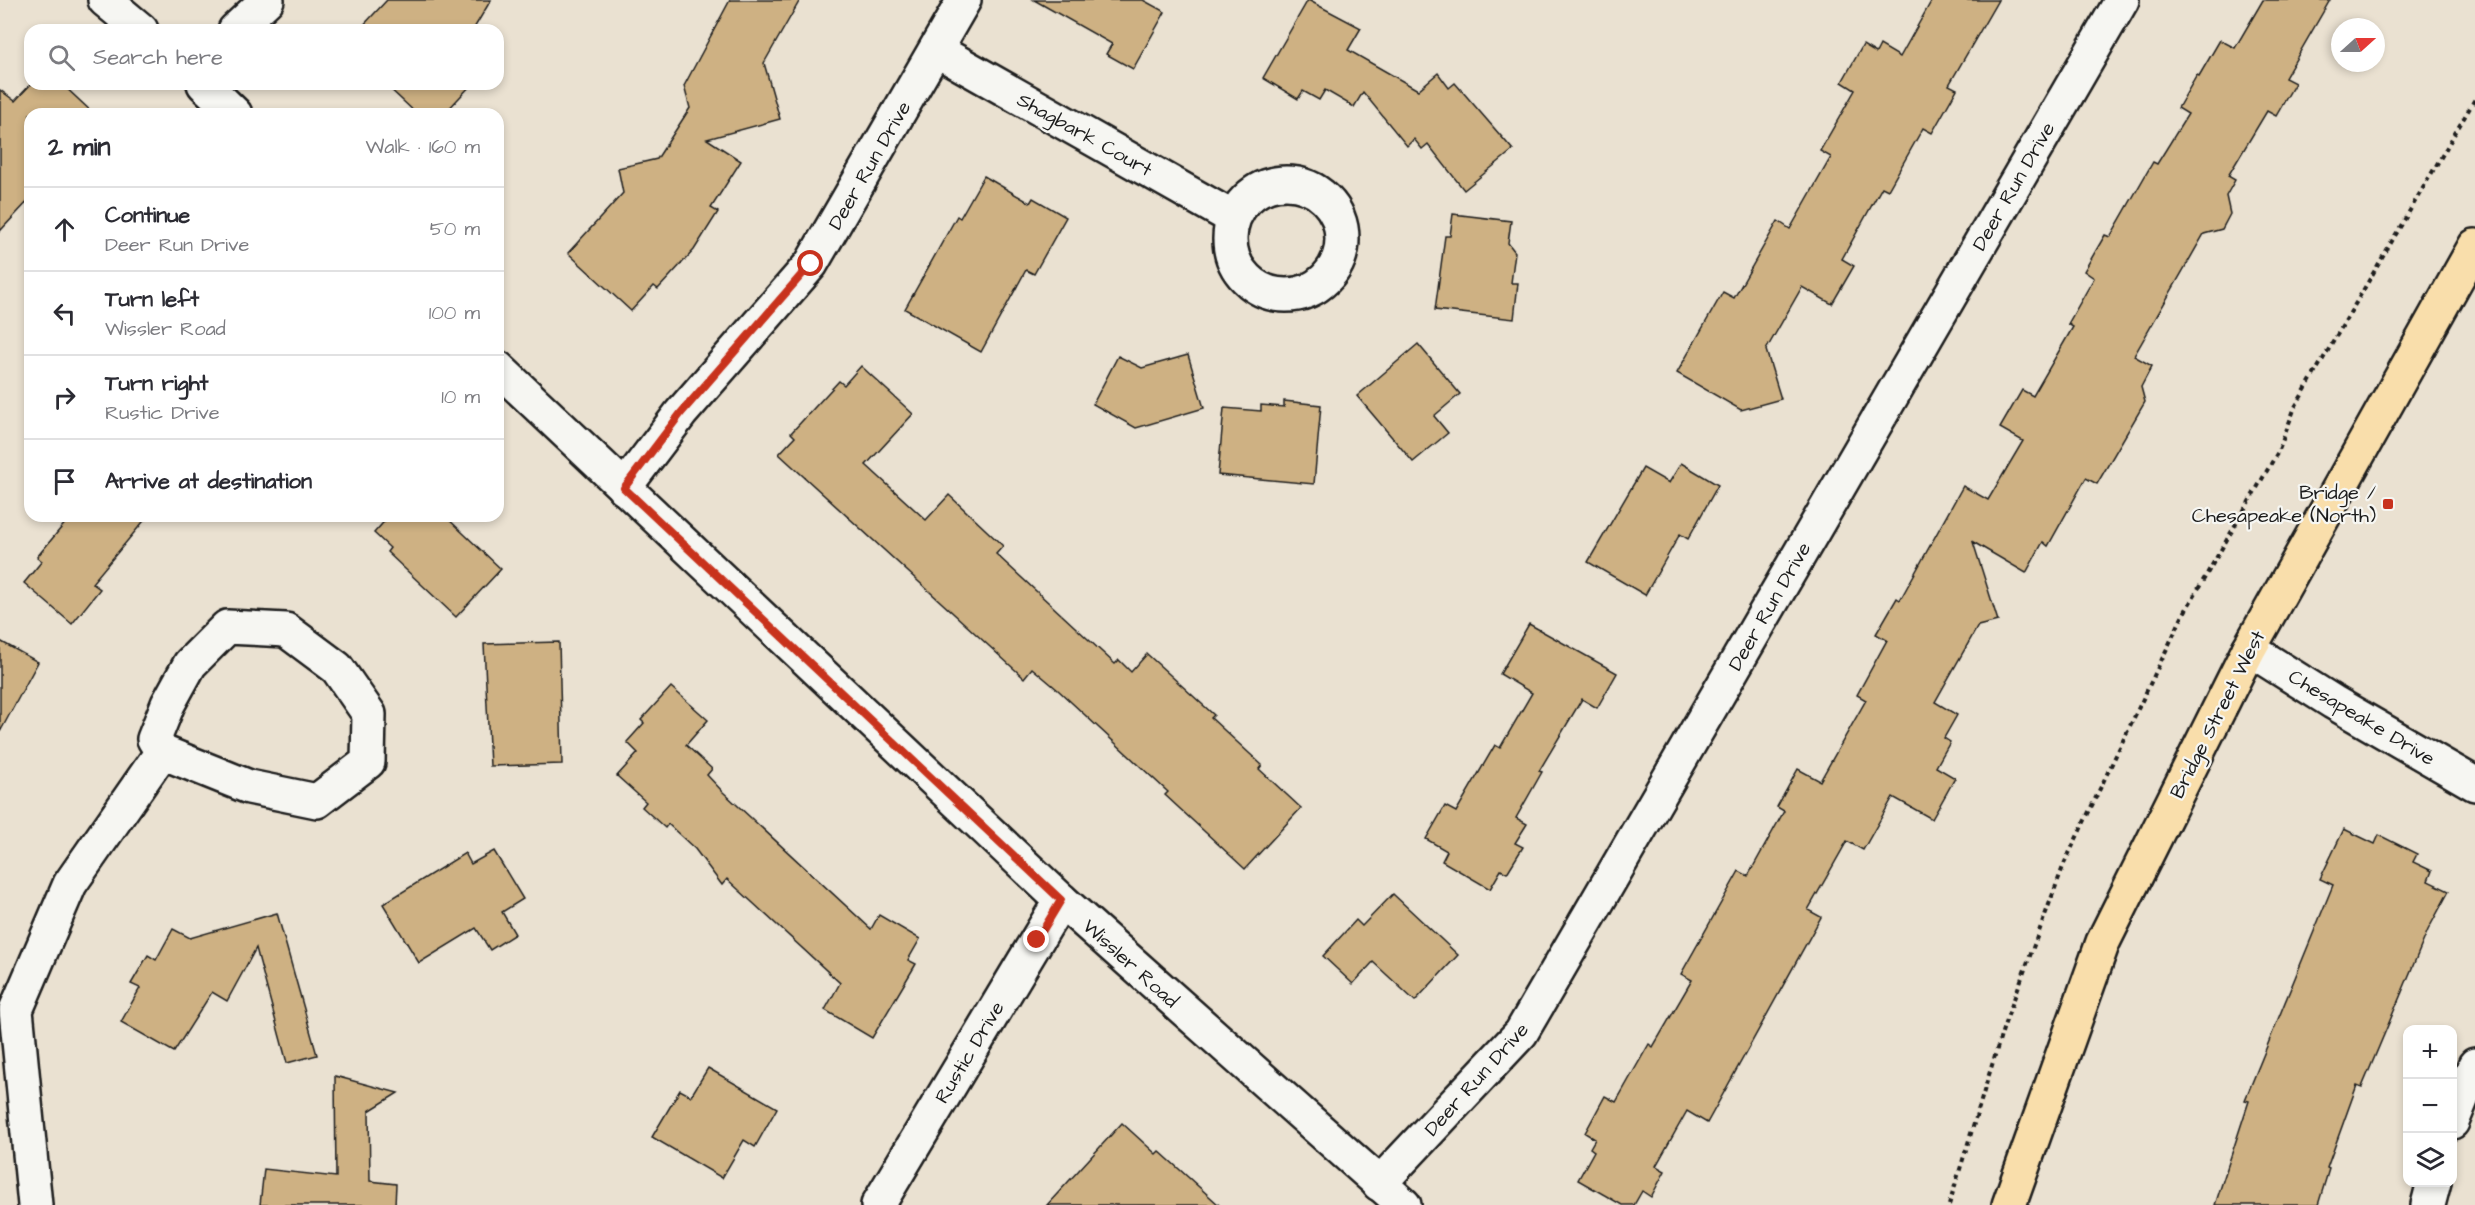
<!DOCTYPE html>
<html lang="en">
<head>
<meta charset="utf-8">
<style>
	:root { --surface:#fff; --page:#f7f7f7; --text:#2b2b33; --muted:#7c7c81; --line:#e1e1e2 }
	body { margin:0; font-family:"Architects Daughter",sans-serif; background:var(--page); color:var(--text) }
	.controls { position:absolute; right:18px; bottom:18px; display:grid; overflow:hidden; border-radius:12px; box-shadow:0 3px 9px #0003 }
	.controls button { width:54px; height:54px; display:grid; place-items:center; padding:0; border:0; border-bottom:2px solid var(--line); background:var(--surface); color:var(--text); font:30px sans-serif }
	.compass { position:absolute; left:2331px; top:18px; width:54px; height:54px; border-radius:50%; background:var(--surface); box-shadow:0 3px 9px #0003; rotate:69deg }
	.stop { position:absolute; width:18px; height:18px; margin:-14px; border:4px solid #c8321e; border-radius:50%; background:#fff }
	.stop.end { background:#c8321e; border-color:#fff; box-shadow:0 2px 6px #0008 }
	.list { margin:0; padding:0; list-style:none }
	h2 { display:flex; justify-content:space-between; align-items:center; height:78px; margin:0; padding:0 24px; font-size:26px }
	h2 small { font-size:20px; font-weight:400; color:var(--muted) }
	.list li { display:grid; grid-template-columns:39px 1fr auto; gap:18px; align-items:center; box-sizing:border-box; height:84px; padding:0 24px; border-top:2px solid var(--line) }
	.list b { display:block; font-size:22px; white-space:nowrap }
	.list p { margin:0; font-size:20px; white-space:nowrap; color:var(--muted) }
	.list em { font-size:20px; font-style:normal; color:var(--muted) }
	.icon { flex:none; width:33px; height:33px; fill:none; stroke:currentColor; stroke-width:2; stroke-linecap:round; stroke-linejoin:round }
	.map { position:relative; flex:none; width:2475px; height:1205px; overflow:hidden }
	.search { position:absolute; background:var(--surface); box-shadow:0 3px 9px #0003; left:24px; top:24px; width:480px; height:66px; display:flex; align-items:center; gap:15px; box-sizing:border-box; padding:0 21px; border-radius:18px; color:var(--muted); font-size:22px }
	.panel { position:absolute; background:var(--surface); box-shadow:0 3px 9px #0003; left:24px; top:108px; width:480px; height:414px; border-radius:18px }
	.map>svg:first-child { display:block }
</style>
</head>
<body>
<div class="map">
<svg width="2475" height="1205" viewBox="0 0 2475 1205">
	<rect width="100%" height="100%" fill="#eae1d1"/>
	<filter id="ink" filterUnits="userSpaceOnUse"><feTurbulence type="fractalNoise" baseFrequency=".0167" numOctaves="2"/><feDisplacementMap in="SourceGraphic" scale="12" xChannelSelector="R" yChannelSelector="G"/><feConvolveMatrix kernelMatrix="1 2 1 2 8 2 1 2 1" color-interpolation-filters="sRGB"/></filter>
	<g filter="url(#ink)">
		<!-- building -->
		<g fill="#ceb183" stroke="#1c1c1c" stroke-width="1.5">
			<path d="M 387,0 L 491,0 L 473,30 L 359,30 Z"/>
			<path d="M 730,0 L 800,0 L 764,63 L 780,119 L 707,139 L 741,161 L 711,208 L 718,212 L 694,250 L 658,289 L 654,286 L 631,311 L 568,253 L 623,193 L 618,168 L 657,159 L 690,108 L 684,86 Z"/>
			<path d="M 1034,0 L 1143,0 L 1165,12 L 1133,69 L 1106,54 L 1112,44 Z"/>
			<path d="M 1308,0 L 1361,28 L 1348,50 L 1418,90 L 1438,73 L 1449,88 L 1455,83 L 1513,150 L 1464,190 L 1428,144 L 1422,149 L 1414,139 L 1407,146 L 1363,92 L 1354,107 L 1325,90 L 1319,100 L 1303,91 L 1298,99 L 1263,78 Z"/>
			<path d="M 1932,0 L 1998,0 L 1949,85 L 1957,89 L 1932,133 L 1923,128 L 1888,190 L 1882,187 L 1842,259 L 1854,266 L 1832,304 L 1802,287 L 1766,350 L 1781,399 L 1741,410 L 1677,373 L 1723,292 L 1734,298 L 1778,221 L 1790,229 L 1831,157 L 1820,151 L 1855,90 L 1842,82 L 1863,45 L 1876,53 L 1880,45 L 1900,57 Z"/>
			<path d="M 2263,0 L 2330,0 L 2285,78 L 2295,83 L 2276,116 L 2267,111 L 2228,176 L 2235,180 L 2226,196 L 2230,214 L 2222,229 L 2204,234 L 2134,356 L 2152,366 L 2141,387 L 2145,402 L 2097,484 L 2086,478 L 2048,546 L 2043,542 L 2026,573 L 1973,542 L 1998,621 L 1978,626 L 1935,702 L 1957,715 L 1944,738 L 1950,742 L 1936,767 L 1955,778 L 1932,819 L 1893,797 L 1863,850 L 1847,841 L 1808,910 L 1821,917 L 1707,1123 L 1687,1111 L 1656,1166 L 1665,1171 L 1651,1197 L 1642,1191 L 1634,1205 L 1622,1205 L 1578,1180 L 1594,1151 L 1590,1148 L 1595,1139 L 1585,1133 L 1605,1096 L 1616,1102 L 1649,1044 L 1653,1047 L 1692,980 L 1681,974 L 1739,871 L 1748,876 L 1784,811 L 1777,807 L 1798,769 L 1820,781 L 1866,700 L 1857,695 L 1887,640 L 1876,634 L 1897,598 L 1900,600 L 1963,486 L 1988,500 L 2023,441 L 2000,428 L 2022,390 L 2033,396 L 2073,327 L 2068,324 L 2094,278 L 2084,271 L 2105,235 L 2110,237 L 2153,162 L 2157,164 L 2188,114 L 2178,108 L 2197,75 L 2199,76 L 2220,40 L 2235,48 Z"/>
			<path d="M 31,84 L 62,84 L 94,114 L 30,114 L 30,199 L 0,231 L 0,90 L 15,101 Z"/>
			<path d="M 385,84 L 472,84 L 444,114 L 417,114 Z"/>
			<path d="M 984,176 L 1030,203 L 1033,198 L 1066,217 L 1034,274 L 1026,270 L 981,352 L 905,309 L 957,216 L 960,218 Z"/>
			<path d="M 1453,214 L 1511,221 L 1508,243 L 1515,252 L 1511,283 L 1518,283 L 1514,319 L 1435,310 L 1445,236 L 1450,236 Z"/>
			<path d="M 1418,344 L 1460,394 L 1434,416 L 1448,433 L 1413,462 L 1357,396 Z"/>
			<path d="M 1188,355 L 1204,408 L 1136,428 L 1093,404 L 1118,356 L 1142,368 Z"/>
			<path d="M 861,366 L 913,414 L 866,465 L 926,520 L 949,495 L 1003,546 L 996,554 L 1115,664 L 1119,660 L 1131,672 L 1147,654 L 1214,715 L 1211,718 L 1262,765 L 1259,769 L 1301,808 L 1245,869 L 1165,795 L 1168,792 L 1058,690 L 1032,668 L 1024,678 L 779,454 L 795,437 L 791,433 L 839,381 L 844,385 Z"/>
			<path d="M 1284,401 L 1321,405 L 1314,484 L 1218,475 L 1224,408 L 1261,411 L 1261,405 L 1284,407 Z"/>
			<path d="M 1681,463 L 1718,485 L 1688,539 L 1680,534 L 1645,595 L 1588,562 L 1643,468 L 1669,483 Z"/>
			<path d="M 71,516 L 148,516 L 92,583 L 100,589 L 72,624 L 24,583 L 42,561 L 37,557 Z"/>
			<path d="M 389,516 L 445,516 L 501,569 L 456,617 L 387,552 L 390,548 L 374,533 Z"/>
			<path d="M 1529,624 L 1617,673 L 1597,708 L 1582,699 L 1539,771 L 1542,772 L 1516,818 L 1527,824 L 1515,843 L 1523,847 L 1507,873 L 1501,870 L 1490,889 L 1442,861 L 1447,851 L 1426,839 L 1445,806 L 1456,812 L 1495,745 L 1500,748 L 1532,693 L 1500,674 Z"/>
			<path d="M 0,641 L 38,662 L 0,732 Z"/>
			<path d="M 559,642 L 562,764 L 490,766 L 484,644 Z"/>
			<path d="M 671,687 L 708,720 L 686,745 L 712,769 L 707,775 L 723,792 L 871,929 L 879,915 L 920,939 L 908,960 L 916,964 L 872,1038 L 825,1010 L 840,983 L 727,879 L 722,885 L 695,849 L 668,824 L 665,828 L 642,807 L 646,802 L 617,776 L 638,753 L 627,742 L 644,723 L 641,720 Z"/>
			<path d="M 2344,829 L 2375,844 L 2379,835 L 2417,854 L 2413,862 L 2432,871 L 2428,881 L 2449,891 L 2428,930 L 2362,1087 L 2357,1085 L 2327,1168 L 2329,1169 L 2318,1205 L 2215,1205 L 2249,1101 L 2245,1100 L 2333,885 L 2320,879 Z"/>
			<path d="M 494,851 L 523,899 L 502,912 L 515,934 L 490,950 L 476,928 L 419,963 L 383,904 L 465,853 L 471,864 Z"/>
			<path d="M 1393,894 L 1458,955 L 1415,1001 L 1373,962 L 1353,984 L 1323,956 L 1356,920 L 1362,926 Z"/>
			<path d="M 277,913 L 317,1055 L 287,1063 L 256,948 L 227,1001 L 212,992 L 174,1052 L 121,1022 L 140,988 L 131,984 L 148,955 L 156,960 L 173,929 L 190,938 Z"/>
			<path d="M 708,1068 L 777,1108 L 755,1147 L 744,1140 L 722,1178 L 652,1137 L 680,1090 L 691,1096 Z"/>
			<path d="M 335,1076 L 398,1093 L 369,1111 L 370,1181 L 396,1184 L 395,1205 L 260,1205 L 264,1169 L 336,1177 Z"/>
			<path d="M 1122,1123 L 1156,1154 L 1159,1151 L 1219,1205 L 1047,1205 Z"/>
		</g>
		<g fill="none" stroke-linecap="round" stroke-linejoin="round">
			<!-- minor casing -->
			<g stroke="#1c1c1c" stroke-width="38">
				<g id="minor">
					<path d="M 105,0 L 141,30"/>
					<path d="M 235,30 L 267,0"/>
					<path d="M 936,50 L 1233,218"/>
					<path d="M 204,84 L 235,114"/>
					<circle cx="1286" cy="239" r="56"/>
					<path d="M 498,368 L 1061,900 L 1404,1205"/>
					<path d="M 624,488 L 681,413 L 811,264 L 964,0"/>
					<path d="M 227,627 L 286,630 L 337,668 L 369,714 L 368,762 L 317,801 L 249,787 L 162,752 L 154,739 L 168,704 L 190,664 Z"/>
					<path d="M 2249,649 L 2333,702 L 2475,784"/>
					<path d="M 2452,1122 L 2475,1065"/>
					<path d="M 1379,1184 L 1521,1033 L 2122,0"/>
					<path d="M 35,1205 L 16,1010 L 70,884 L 162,752"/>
					<path d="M 878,1205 L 1061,900"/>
					<path d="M 2428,1205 L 2434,1182"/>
				</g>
			</g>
			<!-- major casing -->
			<g stroke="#1c1c1c" stroke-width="38">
				<path id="major" d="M 2009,1205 L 2103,942 L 2249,649 L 2475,246"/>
			</g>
			<!-- path -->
			<path stroke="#1c1c1c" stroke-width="4" stroke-dasharray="4.5 4.5" stroke-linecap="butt" d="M 1949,1205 L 2004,1026 L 2064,864 L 2183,615 L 2279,450 L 2295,407 L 2475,99"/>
			<!-- minor -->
			<use href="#minor" stroke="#f6f6f2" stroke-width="33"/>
			<!-- major -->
			<use href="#major" stroke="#f9deab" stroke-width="33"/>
		</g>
	</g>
	<g fill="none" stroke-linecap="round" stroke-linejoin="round" filter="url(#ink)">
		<!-- route -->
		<path stroke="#c8321e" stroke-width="8" d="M 811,264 L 681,413 L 624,488 L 1061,900 L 1037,940"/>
	</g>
	<!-- markers -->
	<rect fill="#c8321e" stroke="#f6f6f2" stroke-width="2" x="2382" y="498" width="12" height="12" rx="3"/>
	<g text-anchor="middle" stroke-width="4.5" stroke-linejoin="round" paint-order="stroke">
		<!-- street labels -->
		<g font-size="20" fill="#1c1c1c" stroke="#f6f6f2">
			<text transform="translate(1085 134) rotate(29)" y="7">Shagbark Court</text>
			<text transform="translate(869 165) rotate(-60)" y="7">Deer Run Drive</text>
			<text transform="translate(2013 186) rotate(-60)" y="7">Deer Run Drive</text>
			<text transform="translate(1769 606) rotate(-60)" y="7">Deer Run Drive</text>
			<text transform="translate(2217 714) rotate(-63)" y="7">Bridge Street West</text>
			<text transform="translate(2362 717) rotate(31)" y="7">Chesapeake Drive</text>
			<text transform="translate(1131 963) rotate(42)" y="7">Wissler Road</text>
			<text transform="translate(969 1052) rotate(-59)" y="7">Rustic Drive</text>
			<text transform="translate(1476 1079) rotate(-48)" y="7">Deer Run Drive</text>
		</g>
		<!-- poi labels -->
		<g font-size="20" fill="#1c1c1c" stroke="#f6f6f2" text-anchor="end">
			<text x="2376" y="499">Bridge /<tspan x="2376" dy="23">Chesapeake (North)</tspan></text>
		</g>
	</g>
</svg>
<div class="controls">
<button>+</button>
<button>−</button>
<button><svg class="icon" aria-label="layers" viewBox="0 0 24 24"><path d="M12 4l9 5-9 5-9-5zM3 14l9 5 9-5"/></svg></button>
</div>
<svg class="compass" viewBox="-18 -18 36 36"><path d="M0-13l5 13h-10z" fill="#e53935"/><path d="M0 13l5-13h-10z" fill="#7c7c81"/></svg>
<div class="stop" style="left:811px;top:264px"></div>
<div class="stop end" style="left:1037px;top:940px"></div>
<div class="search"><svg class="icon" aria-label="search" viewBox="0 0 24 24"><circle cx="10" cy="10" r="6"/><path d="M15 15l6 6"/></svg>Search here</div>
<section class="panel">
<h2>2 min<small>Walk · 160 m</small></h2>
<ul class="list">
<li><svg class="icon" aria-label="ahead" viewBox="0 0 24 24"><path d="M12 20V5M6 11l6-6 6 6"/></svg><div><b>Continue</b><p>Deer Run Drive</p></div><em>50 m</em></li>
<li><svg class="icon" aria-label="left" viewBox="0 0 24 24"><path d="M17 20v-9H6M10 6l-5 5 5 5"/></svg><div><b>Turn left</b><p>Wissler Road</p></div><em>100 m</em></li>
<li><svg class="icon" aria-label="right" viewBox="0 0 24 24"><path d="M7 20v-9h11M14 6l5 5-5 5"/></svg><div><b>Turn right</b><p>Rustic Drive</p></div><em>10 m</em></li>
<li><svg class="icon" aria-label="arrive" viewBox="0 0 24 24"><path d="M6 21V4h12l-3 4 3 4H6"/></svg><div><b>Arrive at destination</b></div></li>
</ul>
</section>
</div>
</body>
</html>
